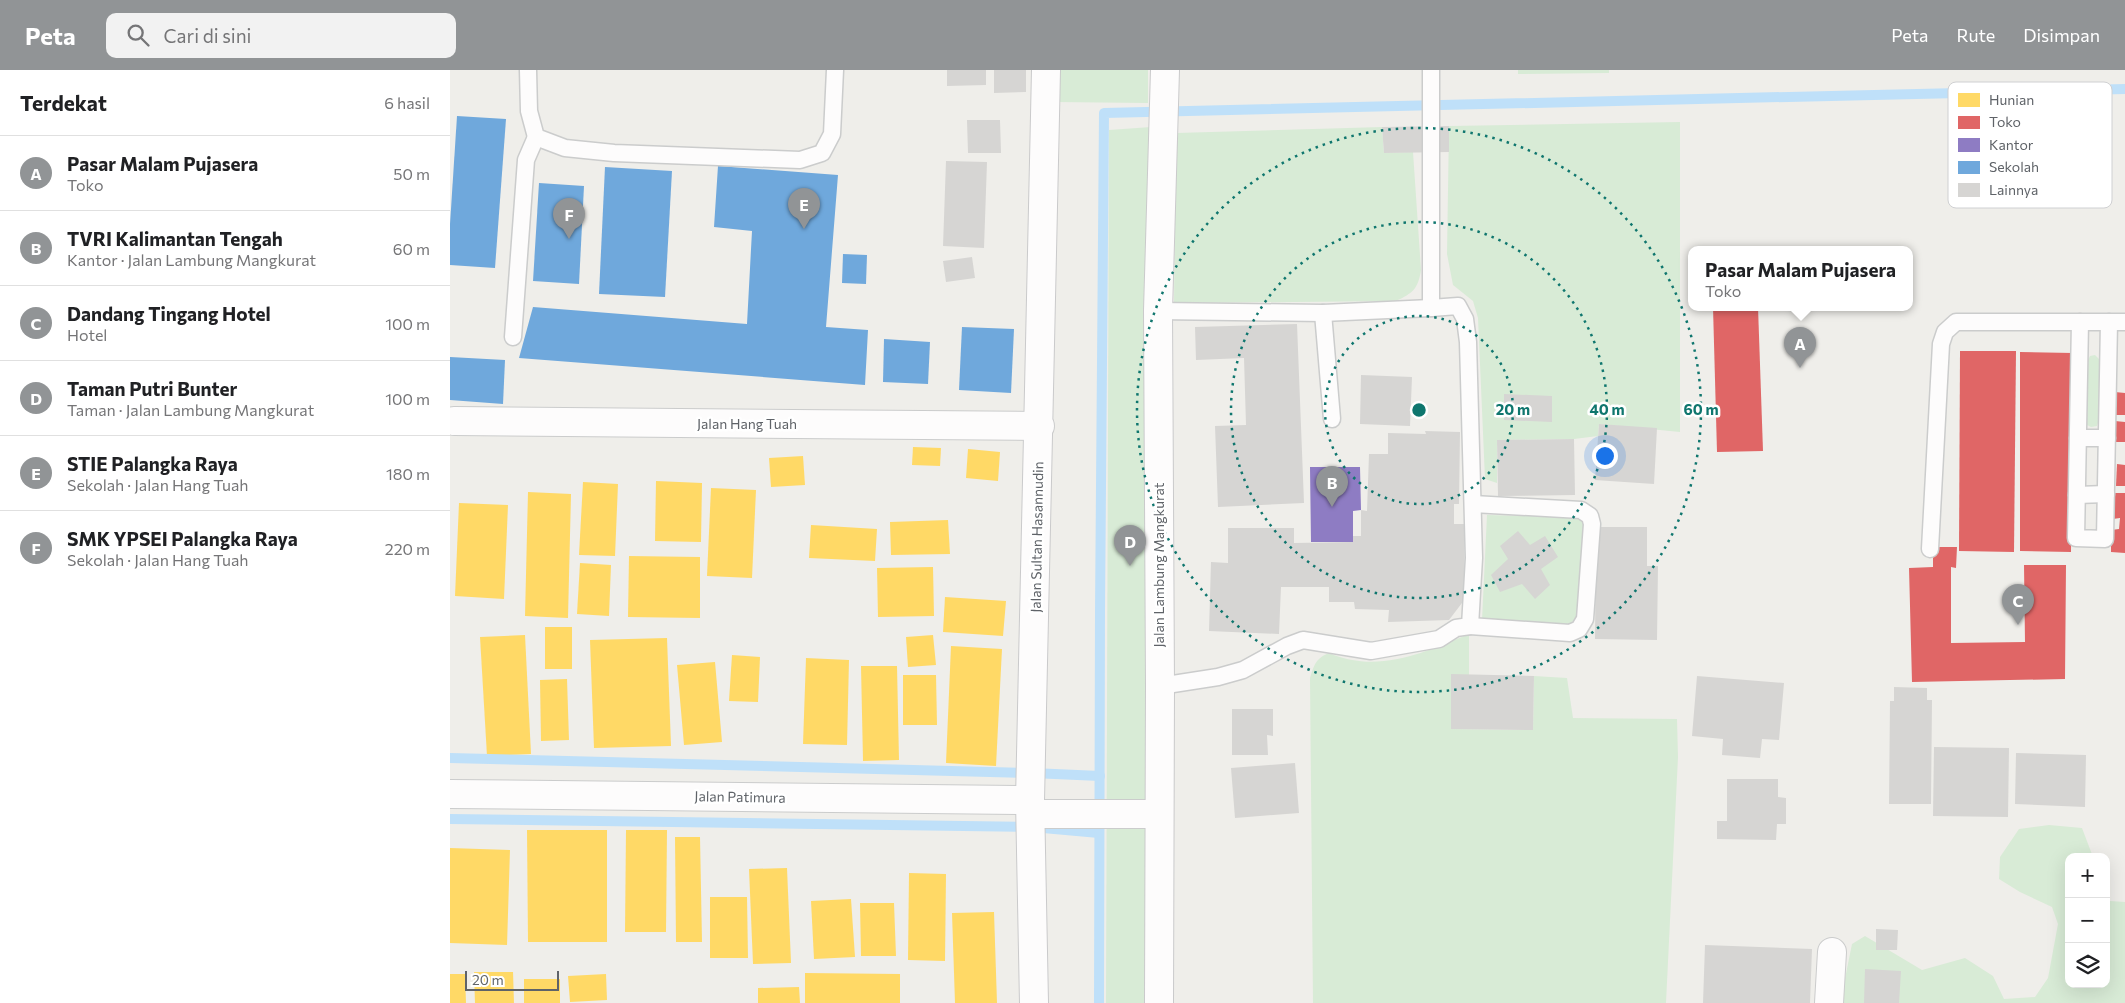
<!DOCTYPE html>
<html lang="id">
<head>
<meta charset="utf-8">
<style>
	:root { --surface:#fff; --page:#f2f2f2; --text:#202124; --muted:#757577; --line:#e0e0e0; --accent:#919496 }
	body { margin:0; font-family:Commissioner,sans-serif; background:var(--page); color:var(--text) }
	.controls { position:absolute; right:15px; bottom:15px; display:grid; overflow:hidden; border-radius:10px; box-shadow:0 5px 20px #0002 }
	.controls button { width:45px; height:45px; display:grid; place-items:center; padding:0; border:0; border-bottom:1px solid var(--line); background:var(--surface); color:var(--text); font:25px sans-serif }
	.scale { position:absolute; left:15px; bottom:12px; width:94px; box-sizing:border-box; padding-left:5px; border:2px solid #5f6368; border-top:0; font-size:14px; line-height:18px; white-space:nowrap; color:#5f6368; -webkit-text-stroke:4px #fff; paint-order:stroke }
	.you { position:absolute; left:1154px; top:385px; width:18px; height:18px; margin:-12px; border:4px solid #fff; border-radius:50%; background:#1a73e8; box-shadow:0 0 0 8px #1a73e833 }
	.badge { display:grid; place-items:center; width:32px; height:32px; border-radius:50%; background:var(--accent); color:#fff; font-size:16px; font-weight:700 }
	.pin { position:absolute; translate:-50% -41px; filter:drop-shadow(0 1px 2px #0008) }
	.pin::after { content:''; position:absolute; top:26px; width:18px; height:15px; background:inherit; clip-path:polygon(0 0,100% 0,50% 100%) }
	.popup { position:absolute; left:1238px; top:176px; width:225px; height:65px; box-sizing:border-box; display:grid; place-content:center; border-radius:10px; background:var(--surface); filter:drop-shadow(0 1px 4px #0005); font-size:16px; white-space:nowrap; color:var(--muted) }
	.popup b { font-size:19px; color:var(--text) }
	.popup::after { content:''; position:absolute; left:50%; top:100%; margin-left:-10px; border:10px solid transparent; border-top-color:var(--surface) }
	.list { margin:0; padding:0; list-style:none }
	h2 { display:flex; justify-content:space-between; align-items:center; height:65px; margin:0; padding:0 20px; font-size:21px }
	h2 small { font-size:16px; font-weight:400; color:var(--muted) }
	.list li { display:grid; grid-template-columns:32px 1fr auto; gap:15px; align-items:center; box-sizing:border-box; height:75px; padding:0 20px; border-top:1px solid var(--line) }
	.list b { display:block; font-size:19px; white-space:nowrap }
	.list p { margin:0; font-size:16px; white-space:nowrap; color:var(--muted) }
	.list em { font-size:16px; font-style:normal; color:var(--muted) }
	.icon { flex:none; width:28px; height:28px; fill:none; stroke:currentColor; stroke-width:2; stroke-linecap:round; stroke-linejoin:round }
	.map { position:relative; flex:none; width:1675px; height:933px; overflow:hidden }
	header { display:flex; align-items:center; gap:30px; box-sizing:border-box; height:70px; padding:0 25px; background:var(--accent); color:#fff }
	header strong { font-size:24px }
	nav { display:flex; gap:28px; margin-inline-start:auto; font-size:18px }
	.search { width:350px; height:45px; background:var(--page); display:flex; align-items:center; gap:12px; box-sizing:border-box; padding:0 18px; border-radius:10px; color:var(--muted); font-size:19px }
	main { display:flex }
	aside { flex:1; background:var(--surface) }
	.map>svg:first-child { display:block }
</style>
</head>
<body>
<header>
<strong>Peta</strong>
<div class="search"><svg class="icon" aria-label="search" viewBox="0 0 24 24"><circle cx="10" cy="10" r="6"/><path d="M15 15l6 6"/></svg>Cari di sini</div>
<nav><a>Peta</a><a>Rute</a><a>Disimpan</a></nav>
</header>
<main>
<aside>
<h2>Terdekat<small>6 hasil</small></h2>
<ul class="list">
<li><span class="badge">A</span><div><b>Pasar Malam Pujasera</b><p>Toko</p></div><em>50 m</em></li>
<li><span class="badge">B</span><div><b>TVRI Kalimantan Tengah</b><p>Kantor · Jalan Lambung Mangkurat</p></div><em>60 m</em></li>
<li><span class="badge">C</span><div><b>Dandang Tingang Hotel</b><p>Hotel</p></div><em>100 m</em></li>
<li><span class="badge">D</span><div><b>Taman Putri Bunter</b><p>Taman · Jalan Lambung Mangkurat</p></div><em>100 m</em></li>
<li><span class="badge">E</span><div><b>STIE Palangka Raya</b><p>Sekolah · Jalan Hang Tuah</p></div><em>180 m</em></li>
<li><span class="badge">F</span><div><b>SMK YPSEI Palangka Raya</b><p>Sekolah · Jalan Hang Tuah</p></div><em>220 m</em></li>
</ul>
</aside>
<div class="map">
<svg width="1675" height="933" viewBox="0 0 1675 933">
	<rect width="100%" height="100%" fill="#efeeea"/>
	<!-- green -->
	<g fill="#d8ebd6">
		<path d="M 604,0 L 698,0 L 698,33 L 604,32 Z"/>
		<path d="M 1068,0 L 1159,0 L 1159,3 L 1068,4 Z"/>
		<path d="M 1230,52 L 1230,362 L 1149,354 L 1148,366 L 1124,369 L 1047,370 L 1047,413 L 1035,409 L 1028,248 L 1023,231 L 1003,215 L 997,184 L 999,56 Z"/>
		<path d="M 701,57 L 702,933 L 656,933 L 659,60 Z"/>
		<path d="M 932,57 L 934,83 L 963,82 L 971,200 C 968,219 963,223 946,231 L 724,233 L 726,63 Z"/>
		<path d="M 1645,285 L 1649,289 L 1649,350 L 1647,356 L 1641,357 L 1637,355 L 1637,292 L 1640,286 Z"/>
		<path d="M 1037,445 L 1122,447 L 1130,449 L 1134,455 L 1128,545 L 1119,555 L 1111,558 L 1032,550 Z"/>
		<path d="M 1019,564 L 1019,605 L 1001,605 L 1001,659 L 1083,660 L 1084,606 L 1117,608 L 1123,648 L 1227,649 L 1228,687 L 1216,933 L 863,933 L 860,608 C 864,595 866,588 879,583 C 928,604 973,583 1019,564 Z"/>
		<path d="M 1599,755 L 1632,758 L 1643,787 L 1619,787 L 1619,914 L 1656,914 L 1656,828 L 1660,831 L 1675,832 L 1675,933 L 1390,933 L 1402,874 L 1415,866 L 1472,900 L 1515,888 L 1543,906 L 1554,929 L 1585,927 L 1598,908 L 1608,854 L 1602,837 L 1570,822 L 1549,809 L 1550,787 L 1569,759 Z"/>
	</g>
	<!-- homes -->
	<g fill="#ffd966">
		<path d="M 463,377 L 491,378 L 490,396 L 462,395 Z"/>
		<path d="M 518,379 L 550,382 L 548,411 L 516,408 Z"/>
		<path d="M 353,386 L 355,415 L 321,417 L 319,388 Z"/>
		<path d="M 206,411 L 252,413 L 251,472 L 205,471 Z"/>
		<path d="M 133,412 L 168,414 L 165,486 L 129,485 Z"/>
		<path d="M 261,418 L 306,420 L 302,508 L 257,506 Z"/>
		<path d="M 78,422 L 121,424 L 118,548 L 75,546 Z"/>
		<path d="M 9,433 L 58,435 L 54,529 L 5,526 Z"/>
		<path d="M 498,450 L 500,484 L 441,485 L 440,452 Z"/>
		<path d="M 361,455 L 427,459 L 425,491 L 359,488 Z"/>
		<path d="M 179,486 L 250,487 L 250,548 L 178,547 Z"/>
		<path d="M 130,493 L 161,495 L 159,546 L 127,544 Z"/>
		<path d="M 483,497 L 484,546 L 428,547 L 427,498 Z"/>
		<path d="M 495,527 L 556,531 L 553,566 L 493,562 Z"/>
		<rect x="95" y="557" width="27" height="42"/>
		<path d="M 75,565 L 81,684 L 37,686 L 30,567 Z"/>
		<path d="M 483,565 L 486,595 L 458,597 L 456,567 Z"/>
		<path d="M 217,568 L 221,676 L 144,678 L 140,570 Z"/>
		<path d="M 501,576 L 552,579 L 546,696 L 496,693 Z"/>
		<path d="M 282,585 L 310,587 L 308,632 L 279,631 Z"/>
		<path d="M 356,588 L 399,590 L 397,675 L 353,674 Z"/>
		<path d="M 265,592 L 272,672 L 234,675 L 227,595 Z"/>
		<path d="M 411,596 L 447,596 L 449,690 L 413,691 Z"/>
		<path d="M 453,605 L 486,605 L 487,655 L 453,655 Z"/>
		<path d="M 117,609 L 119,670 L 91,671 L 90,610 Z"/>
		<path d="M 77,760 L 157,760 L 157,872 L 78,872 Z"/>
		<path d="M 176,760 L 217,760 L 216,862 L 175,862 Z"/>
		<path d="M 225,767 L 250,767 L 252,872 L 226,872 Z"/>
		<path d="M 0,778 L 60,780 L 57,875 L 0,873 Z"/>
		<path d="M 337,798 L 341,893 L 303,894 L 299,799 Z"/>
		<path d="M 459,803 L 496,804 L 495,891 L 458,890 Z"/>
		<path d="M 260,827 L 297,827 L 298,888 L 260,888 Z"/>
		<path d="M 401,829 L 405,887 L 364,889 L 361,831 Z"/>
		<path d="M 410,833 L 444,833 L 446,886 L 411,886 Z"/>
		<path d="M 544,842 L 547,933 L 505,933 L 502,843 Z"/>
		<path d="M 24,902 L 63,902 L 64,933 L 25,933 Z"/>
		<path d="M 355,903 L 450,904 L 450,933 L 355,933 Z"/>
		<path d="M 0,904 L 15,904 L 16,933 L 0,933 Z"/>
		<path d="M 156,904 L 157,930 L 120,932 L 118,906 Z"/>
		<rect x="74" y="909" width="36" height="24"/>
		<path d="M 349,917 L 350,933 L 308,933 L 308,918 Z"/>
	</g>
	<!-- shops -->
	<g fill="#e06666">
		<path d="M 1263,237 L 1308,237 L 1313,381 L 1267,382 Z"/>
		<path d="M 1510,281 L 1566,281 L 1564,482 L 1509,481 Z"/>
		<path d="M 1570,282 L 1623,283 L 1621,482 L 1570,481 Z"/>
		<path d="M 1665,322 L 1675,323 L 1675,345 L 1664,345 Z"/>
		<path d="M 1665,351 L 1675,352 L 1675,372 L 1664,372 Z"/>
		<path d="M 1667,394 L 1675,395 L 1675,416 L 1666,416 Z"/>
		<path d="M 1663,423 L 1675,423 L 1675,483 L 1661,482 L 1661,460 L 1669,459 L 1670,448 L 1663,449 Z"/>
		<path d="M 1483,477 L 1507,477 L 1506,498 L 1501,497 L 1501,573 L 1575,572 L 1574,495 L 1616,495 L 1615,609 L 1462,612 L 1459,498 L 1483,497 Z"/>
	</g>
	<!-- offices -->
	<path fill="#8e7cc3" d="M 860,397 L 910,397 L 911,440 L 903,441 L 903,472 L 861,472 Z"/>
	<!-- schools -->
	<g fill="#6fa8dc">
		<path d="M 7,46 L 56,49 L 45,198 L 0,195 L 0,154 Z"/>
		<path d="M 268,96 L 388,105 L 376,257 L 418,260 L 415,315 L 69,288 L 83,237 L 297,254 L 302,161 L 264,157 Z"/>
		<path d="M 155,97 L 222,101 L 215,227 L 149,224 Z"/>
		<path d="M 89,113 L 134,116 L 129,214 L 83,211 Z"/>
		<path d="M 393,184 L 417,185 L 416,214 L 392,213 Z"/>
		<path d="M 512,257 L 564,259 L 561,323 L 509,320 Z"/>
		<path d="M 434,269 L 480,272 L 478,314 L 433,312 Z"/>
		<path d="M 0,287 L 55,290 L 53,334 L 0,330 Z"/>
	</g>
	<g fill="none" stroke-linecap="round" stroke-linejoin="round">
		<!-- stream -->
		<g stroke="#bfe0f9" stroke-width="10">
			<path d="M 0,688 L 582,703 L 650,706"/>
			<path d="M 0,749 L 582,757 L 649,763"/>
			<path d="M 649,933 L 650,542 L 654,43 L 1675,19"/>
		</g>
	</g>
	<!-- building -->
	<g fill="#d6d5d3">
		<path d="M 497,0 L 536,0 L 536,15 L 497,16 Z"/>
		<path d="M 544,0 L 576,0 L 576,22 L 544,23 Z"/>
		<path d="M 517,50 L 550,50 L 551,83 L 518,83 Z"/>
		<path d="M 999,56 L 999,82 L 934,83 L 932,57 Z"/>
		<path d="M 496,91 L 537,92 L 534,178 L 493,176 Z"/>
		<path d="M 522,187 L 525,208 L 496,212 L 493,191 Z"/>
		<path d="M 847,254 L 854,433 L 768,437 L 765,356 L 796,355 L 794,288 L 746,290 L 745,257 Z"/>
		<path d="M 911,305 L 962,307 L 960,356 L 910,354 Z"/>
		<path d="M 1054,324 L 1102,326 L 1102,352 L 1054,350 Z"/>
		<path d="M 1149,354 L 1207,358 L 1204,414 L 1145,410 Z"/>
		<path d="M 975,361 L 1010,362 L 1009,434 L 1004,434 L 1004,454 L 1014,454 L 1015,529 L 999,550 L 938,552 L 939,540 L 905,539 L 904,532 L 879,532 L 879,517 L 831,517 L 829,564 L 759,561 L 761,492 L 778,493 L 778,458 L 844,458 L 844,473 L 903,472 L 903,466 L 911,466 L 911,440 L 917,441 L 919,384 L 938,384 L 938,363 L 976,364 Z"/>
		<path d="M 1124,369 L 1125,425 L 1048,426 L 1047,370 Z"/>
		<path d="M 1146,457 L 1197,457 L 1197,496 L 1208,496 L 1207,570 L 1145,569 Z"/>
		<path d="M 1068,461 L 1080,475 L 1095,466 L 1108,487 L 1091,499 L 1100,515 L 1085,529 L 1072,514 L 1050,522 L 1041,505 L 1058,489 L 1050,476 Z"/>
		<path d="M 1001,604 L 1084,606 L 1083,660 L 1001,659 Z"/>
		<path d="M 1247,606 L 1334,613 L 1329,670 L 1312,669 L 1310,688 L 1272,685 L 1273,669 L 1242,666 Z"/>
		<path d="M 1444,617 L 1477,618 L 1477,630 L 1482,630 L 1481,734 L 1439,734 L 1440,631 L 1444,631 Z"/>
		<path d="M 782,639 L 823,639 L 823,666 L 817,665 L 818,685 L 782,685 Z"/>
		<path d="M 1484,677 L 1559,678 L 1558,747 L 1483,746 Z"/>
		<path d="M 1566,683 L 1636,685 L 1635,737 L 1565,734 Z"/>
		<path d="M 845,693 L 849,743 L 785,748 L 781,698 Z"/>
		<path d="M 1277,709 L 1328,709 L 1328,727 L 1336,728 L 1336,754 L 1327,754 L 1326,770 L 1267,769 L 1267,751 L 1277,751 Z"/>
		<path d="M 1426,859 L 1448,860 L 1447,880 L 1426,880 Z"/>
		<path d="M 1255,875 L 1362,879 L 1360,933 L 1253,933 Z"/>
		<path d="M 1415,899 L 1451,901 L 1449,933 L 1414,933 Z"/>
	</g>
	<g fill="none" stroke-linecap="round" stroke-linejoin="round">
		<!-- lane casing -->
		<g stroke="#cbcccc" stroke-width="19">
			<g id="lane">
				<path d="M 78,0 L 79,41 L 86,67 L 115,78 L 164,83 L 350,90 L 372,83 L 382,64 L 385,0"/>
				<path d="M 708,241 L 873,243 L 981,238"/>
				<path d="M 873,243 L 882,349"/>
				<path d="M 1630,252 L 1626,468 L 1655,469 L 1659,252 L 1675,252"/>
				<path d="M 63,267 L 76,90 L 86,67"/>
				<path d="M 1628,368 L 1657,368"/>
				<path d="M 1627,425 L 1656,424"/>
				<path d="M 1480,479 L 1491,274 L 1495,262 L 1506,252 L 1659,252"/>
				<path d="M 1020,556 L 1120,563 L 1129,559 L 1135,549 L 1142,454 L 1140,446 L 1131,440 L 1023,434"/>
				<path d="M 710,616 L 768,607 L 793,600 L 837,576 L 853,570 L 921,581 L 989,569 L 1006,558 L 1020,556 L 1024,488 L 1018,272 L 1015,249 L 1008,236 L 981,238 L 981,0"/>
			</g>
		</g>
		<!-- street casing -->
		<g stroke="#cbcccc" stroke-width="30">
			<g id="street">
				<path d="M 4,351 L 590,356"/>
				<path d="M 0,724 L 580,730"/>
				<path d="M 582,744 L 709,744"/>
				<path d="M 1379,933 L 1382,882"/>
			</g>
		</g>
		<!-- secondary casing -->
		<g stroke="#cacacb" stroke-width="30">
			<g id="secondary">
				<path d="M 584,933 L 580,730 L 596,0"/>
				<path d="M 709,933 L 710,616 L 708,241 L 715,0"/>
			</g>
		</g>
		<!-- lane -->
		<use href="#lane" stroke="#fdfcfc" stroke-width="16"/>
		<!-- street -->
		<use href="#street" stroke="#fdfcfc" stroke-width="28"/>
		<!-- secondary -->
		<use href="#secondary" stroke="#fdfcfc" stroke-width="28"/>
	</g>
	<!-- distance rings -->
	<g fill="none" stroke="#0f766e" stroke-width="2.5" stroke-dasharray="2.5 5">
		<circle cx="969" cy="340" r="94"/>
		<circle cx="969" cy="340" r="188"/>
		<circle cx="969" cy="340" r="282"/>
	</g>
	<g text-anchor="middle" stroke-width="5" stroke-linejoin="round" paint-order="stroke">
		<!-- street labels -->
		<g font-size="14" fill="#5f6368" stroke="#fff">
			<text x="297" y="359">Jalan Hang Tuah</text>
			<text transform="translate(587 467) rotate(-89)" y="5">Jalan Sultan Hasannudin</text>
			<text transform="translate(709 495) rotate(-90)" y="5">Jalan Lambung Mangkurat</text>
			<text transform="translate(290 727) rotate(1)" y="5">Jalan Patimura</text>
		</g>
	</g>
	<!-- legend -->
	<rect x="1498" y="12" width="164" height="126" rx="8" fill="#fff" stroke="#cfd0d2" stroke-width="1"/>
	<rect x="1508" y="23" width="22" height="14" fill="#ffd966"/>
	<rect x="1508" y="46" width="22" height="13" fill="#e06666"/>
	<rect x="1508" y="68" width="22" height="14" fill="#8e7cc3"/>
	<rect x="1508" y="91" width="22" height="13" fill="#6fa8dc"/>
	<rect x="1508" y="113" width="22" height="14" fill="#d6d5d3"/>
	<g font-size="14" fill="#5f6368">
		<text x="1539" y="35">Hunian</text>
		<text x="1539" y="57">Toko</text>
		<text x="1539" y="80">Kantor</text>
		<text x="1539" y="102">Sekolah</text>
		<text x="1539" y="125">Lainnya</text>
	</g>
	<circle cx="969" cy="340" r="8" fill="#0f766e" stroke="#fff" stroke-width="2.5"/>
	<g font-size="15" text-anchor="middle" font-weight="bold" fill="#0f766e" stroke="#fff" stroke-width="5" stroke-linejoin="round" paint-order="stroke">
		<text x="1063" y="345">20 m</text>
		<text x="1157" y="345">40 m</text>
		<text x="1251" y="345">60 m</text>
	</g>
</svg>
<div class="controls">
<button>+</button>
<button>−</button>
<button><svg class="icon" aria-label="layers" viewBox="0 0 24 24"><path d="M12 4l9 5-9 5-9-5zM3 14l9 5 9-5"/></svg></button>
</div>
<div class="scale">20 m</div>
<div class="you"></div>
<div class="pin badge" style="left:1350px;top:298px">A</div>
<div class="popup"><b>Pasar Malam Pujasera</b>Toko</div>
<div class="pin badge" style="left:882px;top:437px">B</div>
<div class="pin badge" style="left:1568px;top:555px">C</div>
<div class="pin badge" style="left:680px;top:496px">D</div>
<div class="pin badge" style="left:354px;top:159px">E</div>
<div class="pin badge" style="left:119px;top:169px">F</div>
</div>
</main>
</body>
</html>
